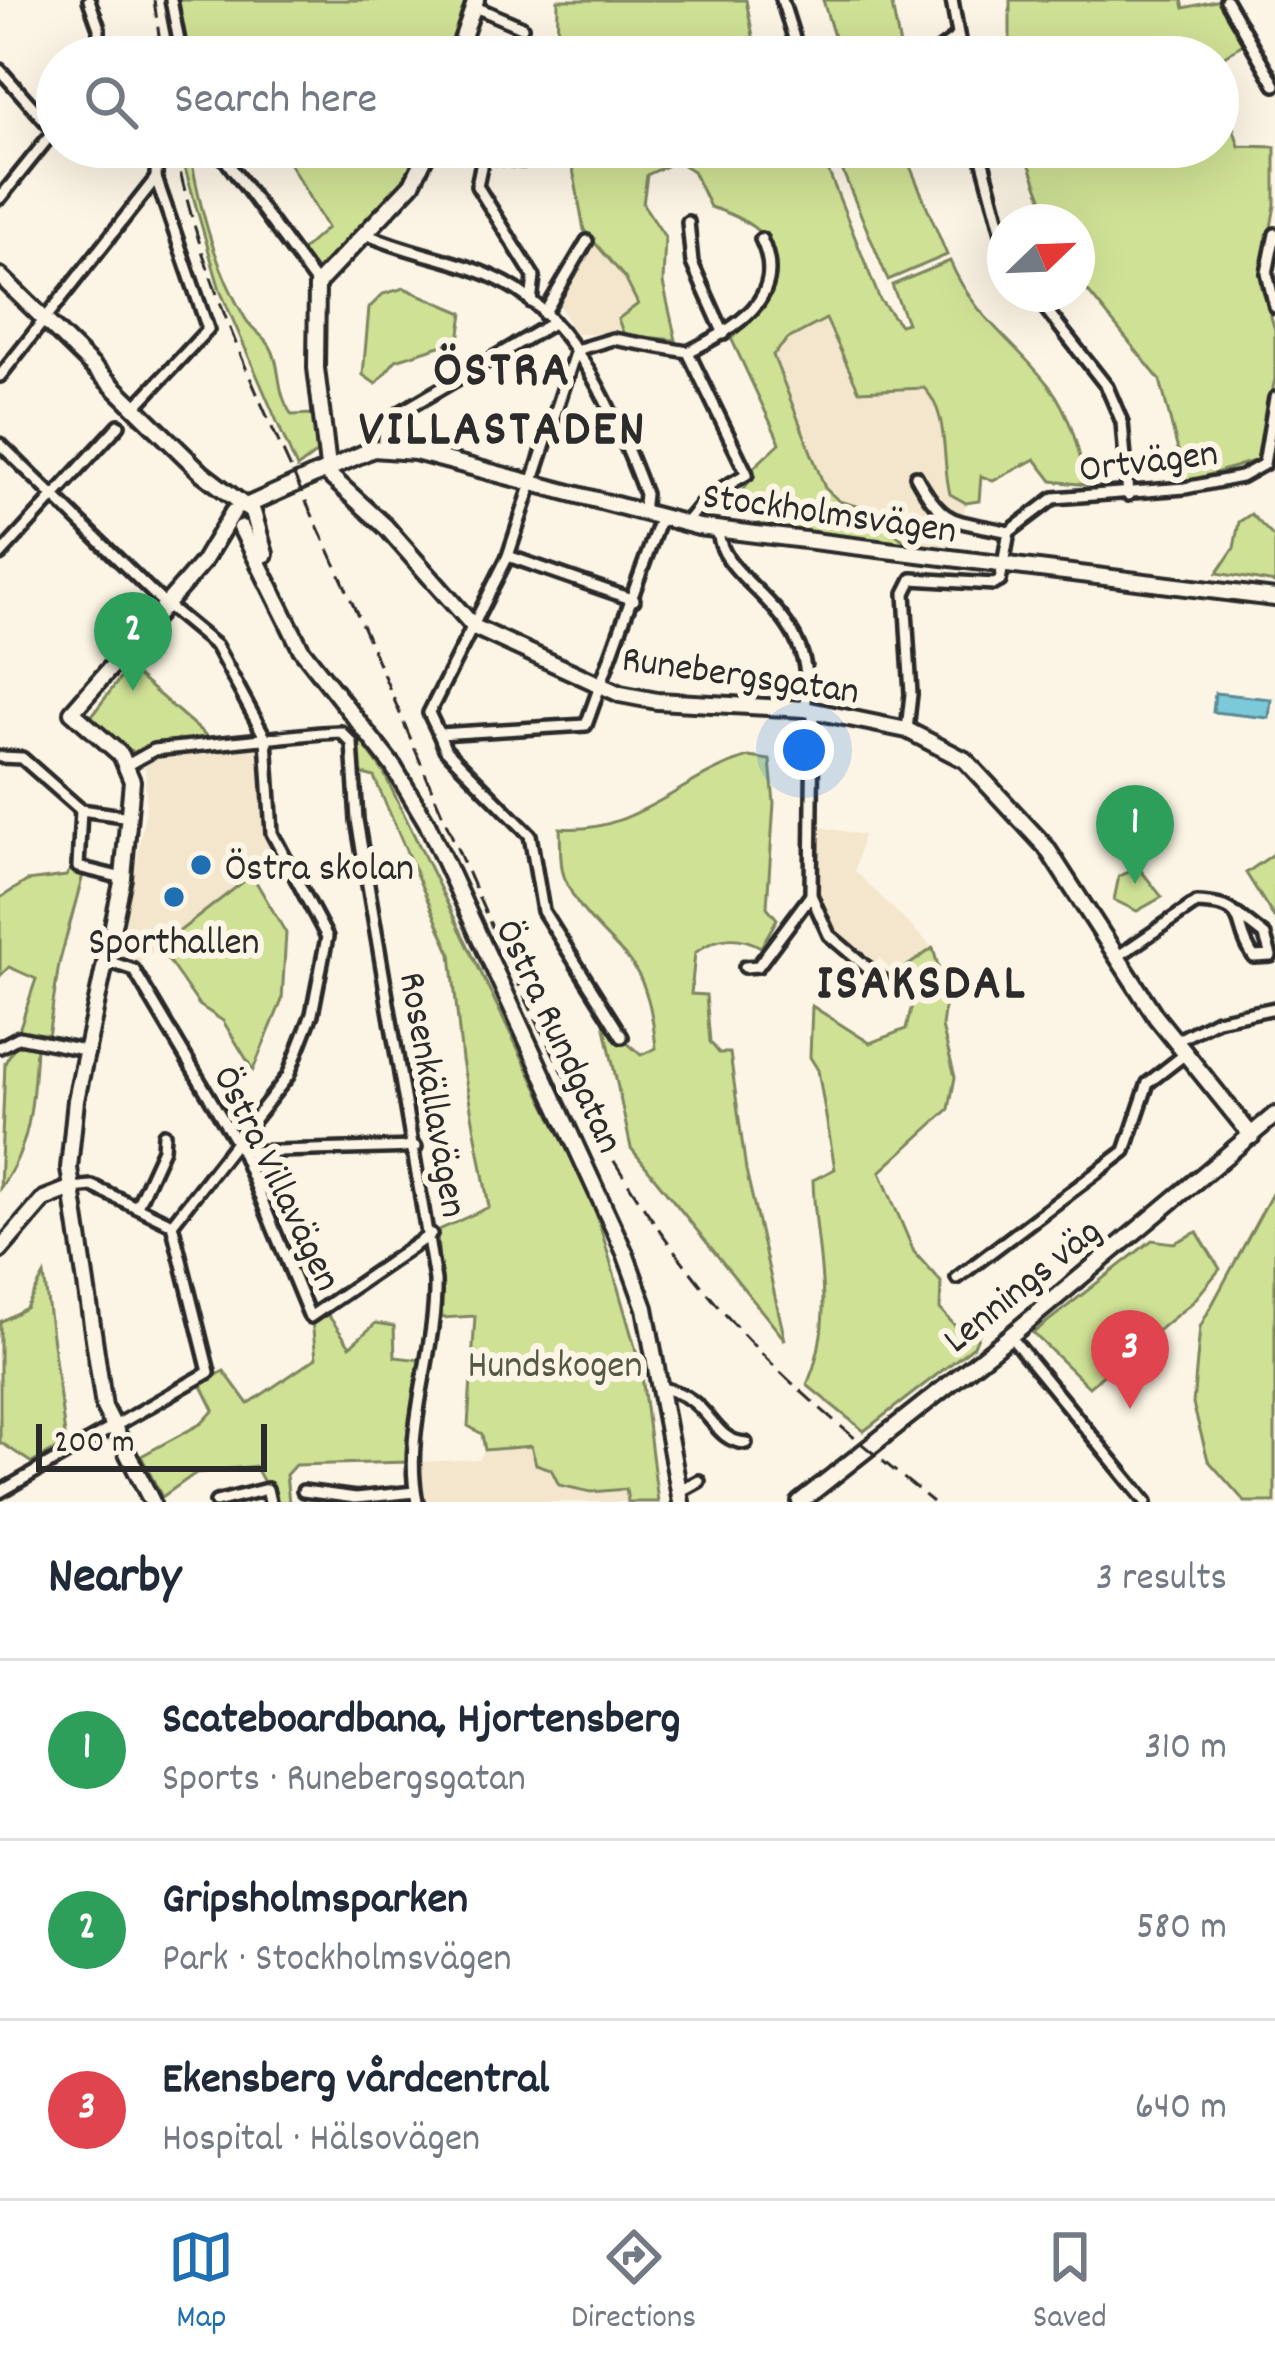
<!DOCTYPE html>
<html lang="en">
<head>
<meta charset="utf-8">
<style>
	:root { --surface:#fff; --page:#f6f6f7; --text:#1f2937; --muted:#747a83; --line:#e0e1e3; --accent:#1f6fb2 }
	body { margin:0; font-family:Dekko,sans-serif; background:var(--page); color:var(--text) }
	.compass { position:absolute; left:987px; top:204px; width:108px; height:108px; border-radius:50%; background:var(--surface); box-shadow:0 12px 48px #0002; rotate:67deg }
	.scale { position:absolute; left:36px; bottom:30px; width:231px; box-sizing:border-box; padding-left:12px; border:6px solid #2b2b2b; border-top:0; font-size:33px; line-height:42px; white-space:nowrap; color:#2b2b2b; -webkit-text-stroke:9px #fcf5e5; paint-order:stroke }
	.you { position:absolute; left:804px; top:750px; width:42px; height:42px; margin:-30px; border:9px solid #fff; border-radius:50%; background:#1a73e8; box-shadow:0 0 0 18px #1a73e833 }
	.badge { display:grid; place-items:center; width:78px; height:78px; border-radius:50%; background:var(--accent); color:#fff; font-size:39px; font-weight:700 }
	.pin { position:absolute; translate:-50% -99px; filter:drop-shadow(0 3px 6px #0008) }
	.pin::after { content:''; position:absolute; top:63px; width:42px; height:36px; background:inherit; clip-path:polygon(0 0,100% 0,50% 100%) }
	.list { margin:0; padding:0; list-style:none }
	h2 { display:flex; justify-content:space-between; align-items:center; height:156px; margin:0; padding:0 48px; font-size:51px }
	h2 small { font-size:39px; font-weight:400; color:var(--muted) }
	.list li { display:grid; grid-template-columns:78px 1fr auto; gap:36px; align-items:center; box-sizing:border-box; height:180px; padding:0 48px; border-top:3px solid var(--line) }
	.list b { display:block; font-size:45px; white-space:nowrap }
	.list p { margin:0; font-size:39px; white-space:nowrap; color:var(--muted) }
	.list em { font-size:39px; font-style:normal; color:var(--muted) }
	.icon { flex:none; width:66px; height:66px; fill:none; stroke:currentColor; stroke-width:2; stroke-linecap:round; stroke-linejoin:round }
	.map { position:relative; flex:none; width:1275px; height:1502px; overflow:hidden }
	.search { position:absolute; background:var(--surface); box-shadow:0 12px 48px #0002; left:36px; right:36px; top:36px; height:132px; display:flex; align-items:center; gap:30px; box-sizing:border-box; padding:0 42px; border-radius:66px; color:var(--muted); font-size:45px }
	.sheet { height:696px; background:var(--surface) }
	nav { display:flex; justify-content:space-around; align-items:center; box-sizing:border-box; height:168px; border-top:3px solid var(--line); background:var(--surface); font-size:33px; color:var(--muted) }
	nav a { display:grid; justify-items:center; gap:6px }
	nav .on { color:var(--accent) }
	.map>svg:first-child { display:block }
</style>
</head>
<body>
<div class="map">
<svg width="1275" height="1502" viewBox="0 0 1275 1502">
	<rect width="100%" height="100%" fill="#fcf5e5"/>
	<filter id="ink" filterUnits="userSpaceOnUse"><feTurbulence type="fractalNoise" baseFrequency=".00833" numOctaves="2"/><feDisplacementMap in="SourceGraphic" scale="24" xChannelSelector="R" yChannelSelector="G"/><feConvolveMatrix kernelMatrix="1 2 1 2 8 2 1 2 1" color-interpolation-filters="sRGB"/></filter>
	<g filter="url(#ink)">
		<!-- built -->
		<g fill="#f3e6cc">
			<path d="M 593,239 L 625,278 L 638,304 L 618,319 L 624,335 L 574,334 L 556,297 Z"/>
			<path d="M 826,319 L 859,391 L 924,388 L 933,397 L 940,410 L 950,493 L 966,503 L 958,544 L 910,546 L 867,509 L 839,501 L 825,489 L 772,355 L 788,339 Z"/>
			<path d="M 260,749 L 267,833 L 279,856 L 135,965 L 119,960 L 146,807 L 145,762 L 156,756 Z"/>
			<path d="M 821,827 L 863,835 L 855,871 L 933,948 L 896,974 L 879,958 L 870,968 L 831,932 L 816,892 Z"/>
			<path d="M 531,1446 L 551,1469 L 591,1492 L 627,1489 L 628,1502 L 424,1502 L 420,1462 L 479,1459 L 485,1450 Z"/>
		</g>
		<!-- green -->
		<g fill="#cfe195" stroke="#7d8660" stroke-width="3">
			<path d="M 177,0 L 468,0 L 450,57 L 187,57 Z"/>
			<path d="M 558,0 L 746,0 L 757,57 L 557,57 Z"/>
			<path d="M 823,0 L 891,0 L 902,57 L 840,57 Z"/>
			<path d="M 1010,0 L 1182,0 L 1184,8 L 1220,0 L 1243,44 L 1218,60 L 1010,57 Z"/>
			<path d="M 1218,79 L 1239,146 L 1275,147 L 1275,205 L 1261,284 L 1275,330 L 1275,379 L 1257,460 L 1186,482 L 1160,380 L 1077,278 L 1077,222 L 1051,222 L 1023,147 L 1218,147 Z"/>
			<path d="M 179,147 L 197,147 L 190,150 C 199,206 216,269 245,318 C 251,329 263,335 270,346 C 282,366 275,391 292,415 L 313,414 L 318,452 L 297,468 L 220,290 Z"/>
			<path d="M 280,147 L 425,147 L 407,180 L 317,274 L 299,253 L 327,228 Z"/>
			<path d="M 569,147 L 792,147 L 805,171 L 824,160 L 880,300 L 900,325 L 907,323 L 892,285 L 950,261 C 974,318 1014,340 1050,387 C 1072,416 1078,451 1087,485 L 1052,481 L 1035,459 L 993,481 L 981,476 L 979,501 L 966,503 L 950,494 C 941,459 950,414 924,388 L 859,391 L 826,319 L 788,339 L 773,355 L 825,488 L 839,501 L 867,509 L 910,546 L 759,526 L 761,505 L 741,492 L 752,478 L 751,470 L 780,443 L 731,338 C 794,284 793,232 710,207 L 693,171 L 677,161 L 647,175 L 643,204 L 665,237 L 663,283 L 676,340 L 624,335 L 618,319 L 638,304 L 625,278 L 584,230 Z"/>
			<path d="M 888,147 L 902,147 L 947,255 L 888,280 L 841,167 Z"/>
			<path d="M 404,288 L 463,313 L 459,340 L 396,360 L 376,384 L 363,375 L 369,308 L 383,294 Z"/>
			<path d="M 1251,514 L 1275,538 L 1275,583 L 1217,573 L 1234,548 L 1239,522 Z"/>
			<path d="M 128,668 L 209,738 L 134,753 L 90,718 Z"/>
			<path d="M 361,741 L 383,771 L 594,1205 L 641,1368 L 658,1502 L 628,1502 L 626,1489 L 591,1492 L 559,1485 L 551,1469 L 536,1464 L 531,1446 L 485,1450 L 482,1434 L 468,1426 L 475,1316 L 442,1318 L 437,1231 L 489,1207 L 462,1060 L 451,954 L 374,777 L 356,772 L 351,750 Z"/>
			<path d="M 749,757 L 770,760 L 774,803 L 767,907 L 777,919 L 761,947 C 737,934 716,936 695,953 L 691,994 L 706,995 L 710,1042 L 719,1053 L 730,1053 L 746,1170 L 785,1340 L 631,1148 L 604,1023 L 641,1055 L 656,1048 C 653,1018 648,981 627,958 C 604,932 576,911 564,876 C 559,862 561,843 560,828 C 635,835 682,776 749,757 Z"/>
			<path d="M 1275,853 L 1275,919 L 1246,873 Z"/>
			<path d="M 71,868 L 83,875 L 59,964 L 48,1037 L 19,1030 L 36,979 L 9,967 L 0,976 L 0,898 L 27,881 L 66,876 Z"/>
			<path d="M 1139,868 L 1162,897 L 1137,911 L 1114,900 L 1119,876 Z"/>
			<path d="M 252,875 L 286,933 L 282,1000 L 253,1070 L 223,1021 L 199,1005 L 159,947 Z"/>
			<path d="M 933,948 L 946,995 L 942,1027 L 955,1077 L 949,1109 L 880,1172 L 914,1252 L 941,1282 L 940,1309 L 956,1327 L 979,1334 L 974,1346 L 864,1431 L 807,1385 C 838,1313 815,1255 813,1180 L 835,1169 L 818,1070 L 810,1057 L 812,1006 L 870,1043 L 906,1029 L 912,1005 L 896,974 Z"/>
			<path d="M 16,1044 L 36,1047 C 33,1098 32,1146 0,1188 L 5,1063 Z"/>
			<path d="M 1275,1188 L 1275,1502 L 1245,1502 L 1208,1460 L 1193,1404 L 1200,1327 Z"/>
			<path d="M 1197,1232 L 1220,1269 L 1193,1302 L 1089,1387 L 1033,1333 L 1152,1240 L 1174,1243 Z"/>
			<path d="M 44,1275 L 66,1443 L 32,1463 L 0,1442 L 0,1322 L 26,1308 Z"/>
			<path d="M 326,1312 L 350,1346 L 376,1323 L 394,1326 L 395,1357 L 421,1360 L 409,1462 L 295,1465 L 286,1475 L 289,1502 L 275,1502 L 255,1466 L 196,1473 L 162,1497 L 141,1456 L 202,1423 L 214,1410 L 201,1384 L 224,1371 L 248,1404 L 316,1358 L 312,1321 Z"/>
		</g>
		<!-- water -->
		<path fill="#7cc9da" stroke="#5c8a94" stroke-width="3" d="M 1215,693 L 1271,699 L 1269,718 L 1213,712 Z"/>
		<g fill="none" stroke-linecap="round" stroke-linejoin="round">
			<!-- street casing -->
			<g stroke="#2b2b2b" stroke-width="18">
				<g id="street">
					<path d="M 89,0 L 99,28 L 99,57"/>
					<path d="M 171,0 L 182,57"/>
					<path d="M 782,0 L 800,57"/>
					<path d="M 952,0 L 962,57"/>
					<path d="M 1226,0 L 1275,85"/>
					<path d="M 473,6 L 522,27"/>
					<path d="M 930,57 L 958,36"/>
					<path d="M 0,70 L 54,131"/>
					<path d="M 216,147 L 317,284"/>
					<path d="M 485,147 L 477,186 L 534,277 L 531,302"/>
					<path d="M 833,147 L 837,158"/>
					<path d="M 979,147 L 1005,244"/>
					<path d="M 430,148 L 523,161"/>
					<path d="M 0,198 L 57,127"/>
					<path d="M 688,222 L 692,263 L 724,334"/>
					<path d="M 366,234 C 411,255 461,259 505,283 C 577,321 618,422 645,494 L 643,513"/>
					<path d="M 1275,234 L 1267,273 L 1275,307"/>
					<path d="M 1034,294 L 1107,387 L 1122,422 L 1128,495"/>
					<path d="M 544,314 L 587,241"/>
					<path d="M 688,352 C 734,329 790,298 761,239"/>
					<path d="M 0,376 L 156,178"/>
					<path d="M 135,407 L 208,329 L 156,178 L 157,147"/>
					<path d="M 0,444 L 158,598 L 216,646 L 266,739 L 272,833 L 327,937 L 312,1014 L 288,1076 L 172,1224"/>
					<path d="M 383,450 L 385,429 L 401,412 L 551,324"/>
					<path d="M 916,476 C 945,529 955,519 1009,532"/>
					<path d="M 660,519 L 586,725 L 439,734 L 429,713 L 508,556 L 576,350 L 613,339 L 688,352 L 747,474 L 707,497 L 685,524"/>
					<path d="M 718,530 C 720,586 822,607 805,709"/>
					<path d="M 0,555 L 119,425"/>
					<path d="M 508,556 L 634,600"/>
					<path d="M 813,710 L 811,895 L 829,935 L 882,980"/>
					<path d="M 907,730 L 911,694 L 905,593 L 912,579 L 994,584 L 1000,581 L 1009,532 L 1054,498 L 1185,488 L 1241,477 L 1264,464 L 1275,398"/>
					<path d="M 439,734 L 445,749 L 530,835 L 543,911 L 622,1037"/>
					<path d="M 0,757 L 22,758 L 81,810 L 130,817"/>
					<path d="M 129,764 L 154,750 L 321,733 L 341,732 L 352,743 L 357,820 L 435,1280 C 437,1352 402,1431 417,1502"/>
					<path d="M 81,810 L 78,867 L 123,878"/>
					<path d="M 1117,957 L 1196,903 C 1254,905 1230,924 1254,957 L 1271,956 L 1265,936 L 1238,915"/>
					<path d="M 107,961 L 134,970 L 242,1152 L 310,1317 L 431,1234"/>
					<path d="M 745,967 L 758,966 L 811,895"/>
					<path d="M 1174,1042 L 1217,1020 L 1275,1008"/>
					<path d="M 0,1047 L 19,1037 L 89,1051"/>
					<path d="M 242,1152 L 416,1147"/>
					<path d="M 137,1206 L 163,1149 L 164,1134"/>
					<path d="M 957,1278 L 1125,1151 L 1148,1083 L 1184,1055"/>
					<path d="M 1010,1336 L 1146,1502"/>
					<path d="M 661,1388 C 713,1397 709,1441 746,1443"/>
					<path d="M 303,1491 L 356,1498 L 415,1492"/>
					<path d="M 0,1492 L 209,1372 L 172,1224 L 92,1186 L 72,1188"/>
					<path d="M 679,1492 L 699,1481"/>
					<path d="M 216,1502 L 267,1489 L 270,1502"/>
				</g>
			</g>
			<!-- secondary casing -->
			<g stroke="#2b2b2b" stroke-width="22">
				<g id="secondary">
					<path d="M 456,57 L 476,0"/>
					<path d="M 430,147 L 412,184 L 317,284 L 316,368 L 329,475 L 386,527 L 474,627 L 620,694 L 657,701 L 805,709 L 907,730 L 965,760 L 1046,847 L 1156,1017 L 1252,1136"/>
					<path d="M 0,276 L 202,473 L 245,506"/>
					<path d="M 243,506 L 253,512 L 265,554"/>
					<path d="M 246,506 L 373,449 L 415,452 L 699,527 L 1275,598"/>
					<path d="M 241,528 L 301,649 L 393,766 L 427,823 L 625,1253 L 645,1308 L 681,1502"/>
					<path d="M 0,1250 L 44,1199 L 72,1188"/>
					<path d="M 152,1502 L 104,1407 L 69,1168 L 76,1100 L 123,878 L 132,781 L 121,755 L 72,712 L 203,562 L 233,512"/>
					<path d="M 800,1502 L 1010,1336 L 1275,1115"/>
				</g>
			</g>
			<!-- street -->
			<use href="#street" stroke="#fcf5e5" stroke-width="9"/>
			<!-- secondary -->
			<use href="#secondary" stroke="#fcf5e5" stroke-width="14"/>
			<!-- rail -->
			<g stroke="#2b2b2b" stroke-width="3" stroke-dasharray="18 9" stroke-linecap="butt">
				<path d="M 154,0 L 162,57"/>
				<path d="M 175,147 C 206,306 287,455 352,602 C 460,846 549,1109 725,1314 C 786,1385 861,1443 933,1502"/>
			</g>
		</g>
	</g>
	<!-- markers -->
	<g fill="#1f6fb2" stroke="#fcf5e5" stroke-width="4.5">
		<circle cx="201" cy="865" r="12"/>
		<circle cx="174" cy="897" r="12"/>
	</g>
	<g text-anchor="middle" stroke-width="12" stroke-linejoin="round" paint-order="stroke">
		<!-- street labels -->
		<g font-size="39" fill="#2b2b2b" stroke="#fcf5e5">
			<text transform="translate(1148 458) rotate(-7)" y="14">Ortvägen</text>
			<text transform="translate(830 510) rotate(8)" y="14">Stockholmsvägen</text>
			<text transform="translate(741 672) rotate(8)" y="14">Runebergsgatan</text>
			<text transform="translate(562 1035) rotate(65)" y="14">Östra Rundgatan</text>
			<text transform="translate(436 1094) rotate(80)" y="14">Rosenkällavägen</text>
			<text transform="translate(280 1177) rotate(64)" y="14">Östra Villavägen</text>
			<text transform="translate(1020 1283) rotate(-39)" y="14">Lennings väg</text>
		</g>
		<!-- poi labels -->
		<g font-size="39" fill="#2b2b2b" stroke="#fcf5e5" text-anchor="start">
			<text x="225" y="879">Östra skolan</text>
			<text x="174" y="953" text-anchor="middle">Sporthallen</text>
		</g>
		<!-- park labels -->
		<g font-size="39" fill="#545846" stroke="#fcf5e5">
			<text x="555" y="1376">Hundskogen</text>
		</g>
		<!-- district labels -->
		<g font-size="51" font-weight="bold" letter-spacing="3" fill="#2b2b2b" stroke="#fcf5e5">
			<text x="503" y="384">ÖSTRA<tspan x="503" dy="59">VILLASTADEN</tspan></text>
			<text x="922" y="997">ISAKSDAL</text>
		</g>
	</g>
</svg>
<svg class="compass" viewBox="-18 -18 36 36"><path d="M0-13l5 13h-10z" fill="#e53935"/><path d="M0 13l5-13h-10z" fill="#747a83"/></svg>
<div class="scale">200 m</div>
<div class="you"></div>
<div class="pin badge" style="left:1135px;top:884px;background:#2e9e5b">1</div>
<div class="pin badge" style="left:133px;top:691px;background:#2e9e5b">2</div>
<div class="pin badge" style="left:1130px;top:1409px;background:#e0444e">3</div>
<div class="search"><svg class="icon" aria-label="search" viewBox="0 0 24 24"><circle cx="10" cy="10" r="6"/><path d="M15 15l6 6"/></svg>Search here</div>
</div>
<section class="sheet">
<h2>Nearby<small>3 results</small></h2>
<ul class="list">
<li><span class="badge" style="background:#2e9e5b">1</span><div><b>Scateboardbana, Hjortensberg</b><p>Sports · Runebergsgatan</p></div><em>310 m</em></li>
<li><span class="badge" style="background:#2e9e5b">2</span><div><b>Gripsholmsparken</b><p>Park · Stockholmsvägen</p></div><em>580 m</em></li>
<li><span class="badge" style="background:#e0444e">3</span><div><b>Ekensberg vårdcentral</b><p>Hospital · Hälsovägen</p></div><em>640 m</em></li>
</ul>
</section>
<nav>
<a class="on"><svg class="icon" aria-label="map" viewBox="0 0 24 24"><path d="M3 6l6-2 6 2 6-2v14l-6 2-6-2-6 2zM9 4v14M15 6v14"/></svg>Map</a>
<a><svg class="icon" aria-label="directions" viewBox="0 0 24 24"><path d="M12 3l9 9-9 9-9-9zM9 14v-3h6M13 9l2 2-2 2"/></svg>Directions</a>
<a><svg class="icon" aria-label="saved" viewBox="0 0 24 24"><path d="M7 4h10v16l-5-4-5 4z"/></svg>Saved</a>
</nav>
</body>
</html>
